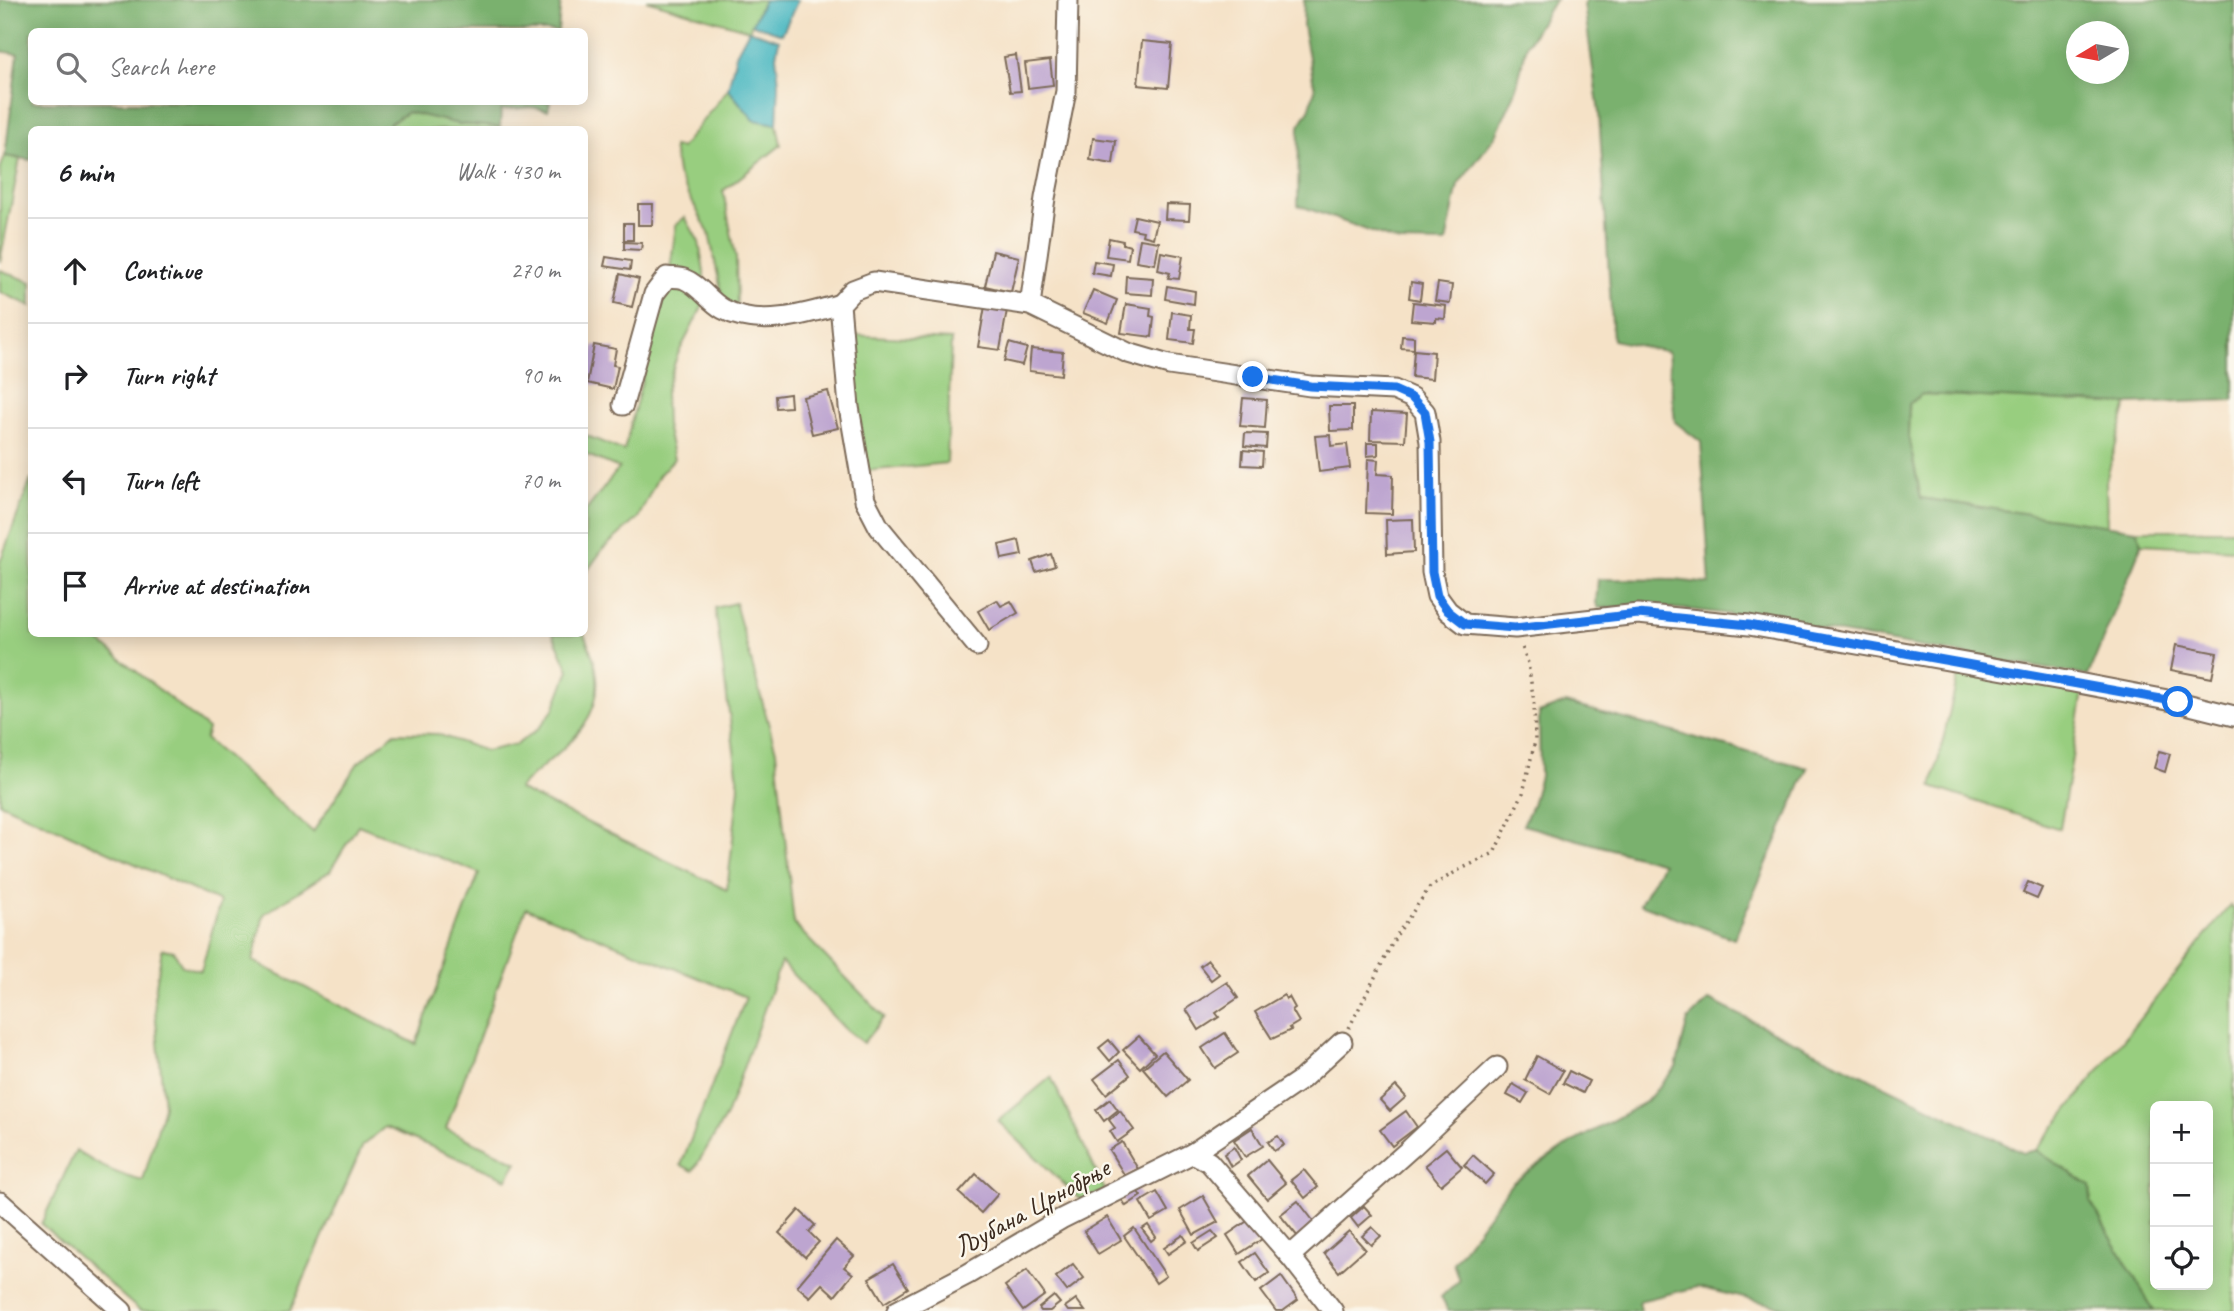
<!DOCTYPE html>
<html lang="en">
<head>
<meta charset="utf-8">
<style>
	:root { --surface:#fff; --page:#f2f2f2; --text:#202124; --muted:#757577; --line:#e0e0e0 }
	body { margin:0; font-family:Caveat,sans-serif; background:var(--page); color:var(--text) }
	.controls { position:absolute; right:21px; bottom:21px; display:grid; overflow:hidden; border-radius:10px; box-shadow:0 4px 18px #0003 }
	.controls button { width:63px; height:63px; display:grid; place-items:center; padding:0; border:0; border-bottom:2px solid var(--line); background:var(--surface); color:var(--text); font:35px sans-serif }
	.compass { position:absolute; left:2066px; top:21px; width:63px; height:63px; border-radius:50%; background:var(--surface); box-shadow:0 4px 18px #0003; rotate:260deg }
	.stop { position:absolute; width:21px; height:21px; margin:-16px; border:5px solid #1a73e8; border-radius:50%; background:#fff }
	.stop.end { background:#1a73e8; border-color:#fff; box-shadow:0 2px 7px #0008 }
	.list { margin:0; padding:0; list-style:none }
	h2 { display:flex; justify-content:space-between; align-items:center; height:91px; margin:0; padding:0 28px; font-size:30px }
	h2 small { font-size:23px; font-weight:400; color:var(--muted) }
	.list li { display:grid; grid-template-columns:46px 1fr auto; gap:21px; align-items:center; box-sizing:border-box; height:105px; padding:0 28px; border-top:2px solid var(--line) }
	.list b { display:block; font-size:26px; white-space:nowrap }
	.list em { font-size:23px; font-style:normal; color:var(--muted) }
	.icon { flex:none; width:38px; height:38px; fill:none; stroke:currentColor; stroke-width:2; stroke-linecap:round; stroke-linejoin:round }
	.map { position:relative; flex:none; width:2234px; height:1311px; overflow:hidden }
	.search { position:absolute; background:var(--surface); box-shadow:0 4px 18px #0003; left:28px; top:28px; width:560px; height:77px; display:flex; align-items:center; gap:18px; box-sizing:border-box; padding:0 24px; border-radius:10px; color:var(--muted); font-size:26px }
	.panel { position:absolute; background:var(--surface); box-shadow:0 4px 18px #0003; left:28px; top:126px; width:560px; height:511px; border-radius:10px }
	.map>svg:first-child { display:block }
</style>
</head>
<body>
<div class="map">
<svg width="2234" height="1311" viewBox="0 0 2234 1311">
	<rect width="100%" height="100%" fill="#fbf7ec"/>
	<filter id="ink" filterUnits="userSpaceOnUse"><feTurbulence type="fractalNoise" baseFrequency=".0143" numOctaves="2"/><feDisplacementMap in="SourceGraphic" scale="14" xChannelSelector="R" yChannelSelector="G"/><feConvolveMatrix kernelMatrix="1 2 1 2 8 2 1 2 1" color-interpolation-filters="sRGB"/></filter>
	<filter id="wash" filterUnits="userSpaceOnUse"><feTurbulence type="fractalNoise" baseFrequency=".00686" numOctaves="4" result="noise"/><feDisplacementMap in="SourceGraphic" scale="28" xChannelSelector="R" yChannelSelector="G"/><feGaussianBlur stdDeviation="1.57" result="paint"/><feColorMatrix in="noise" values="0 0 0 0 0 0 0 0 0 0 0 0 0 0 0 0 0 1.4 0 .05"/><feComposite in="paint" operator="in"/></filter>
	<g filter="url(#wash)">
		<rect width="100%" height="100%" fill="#f5e2c7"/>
		<!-- green -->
		<g fill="#98ce7f" stroke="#6a7c4e" stroke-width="2" fill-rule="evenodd">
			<path d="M 646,0 L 764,0 L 749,30 Z"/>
			<path d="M 728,89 L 754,120 L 777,124 L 781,145 L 723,191 L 736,258 L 737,308 L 723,300 L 709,233 L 677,173 L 673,147 L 681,148 Z"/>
			<path d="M 408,112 L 459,124 L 500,127 L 499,130 L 387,130 L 390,123 Z"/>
			<path d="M 5,156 L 20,159 L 0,262 L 0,170 Z"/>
			<path d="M 685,217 L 699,242 L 704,272 L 704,303 L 677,356 L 665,393 L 666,425 L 674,459 L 659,475 L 638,518 L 603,549 L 585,574 L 585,512 L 619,468 L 585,454 L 585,435 L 624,451 L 670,270 L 676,225 Z"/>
			<path d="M 0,270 L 31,282 L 31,306 L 0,292 Z"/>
			<path d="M 848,335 L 951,340 L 947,463 L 866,471 Z"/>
			<path d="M 1922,394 L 2127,404 L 2106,481 L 2107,526 L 1921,498 L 1908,436 L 1909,403 Z"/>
			<path d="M 31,479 L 32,634 L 90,634 L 208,729 L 205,739 L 313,832 L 358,763 L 395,733 L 437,734 L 486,751 L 517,744 L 538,729 L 554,709 L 569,670 L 553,634 L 584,634 C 588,645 594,657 596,669 C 607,727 552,754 518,789 L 727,890 L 739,787 L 715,608 L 735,603 L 776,751 L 794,924 L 884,1017 L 863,1043 L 844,1028 L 781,962 L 726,1116 L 693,1171 L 681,1165 L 746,997 L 526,908 L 446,1129 L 517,1162 L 507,1179 L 385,1127 L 363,1145 L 290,1311 L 140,1311 L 41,1224 L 76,1150 C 96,1165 119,1175 143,1181 L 164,1106 L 154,998 L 162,949 L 174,951 L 182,966 L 201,971 L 220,902 L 0,803 L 0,562 ZM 358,825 L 479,873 L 416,1044 L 253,961 L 264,914 L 330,871 Z"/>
			<path d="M 2136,530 L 2234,530 L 2234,549 L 2142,544 Z"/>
			<path d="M 1959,672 L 2083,692 L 2060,829 L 1932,787 Z"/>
			<path d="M 2230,905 L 2234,910 L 2234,1311 L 2154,1311 L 2091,1203 L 2090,1186 L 2036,1150 ZM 2155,1106 L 2208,1106 L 2208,1285 L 2155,1285 Z"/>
			<path d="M 1051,1077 L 1105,1190 L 1083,1202 L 998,1121 Z"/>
		</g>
		<!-- forest -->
		<g fill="#7ab16e" stroke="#5a6e46" stroke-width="2" fill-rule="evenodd">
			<path d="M 0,0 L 561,0 L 558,31 L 32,32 L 32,102 L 550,102 L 548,110 L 531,107 L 501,110 L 500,127 L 459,124 L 408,112 L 390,123 L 387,130 L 32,130 L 31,160 L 5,156 L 18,54 L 0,51 Z"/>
			<path d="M 1304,0 L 1556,0 L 1548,10 L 1527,45 L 1515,93 L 1496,135 L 1458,185 L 1446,243 L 1399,242 L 1298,205 L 1299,126 L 1309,110 L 1315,90 L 1303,26 Z"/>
			<path d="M 1586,0 L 2234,0 L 2234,400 L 2127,404 L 1922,394 L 1909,404 L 1908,436 L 1921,498 L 2136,530 L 2142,544 L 2088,676 C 2005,661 1923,647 1841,633 C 1759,618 1681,603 1598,608 L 1596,603 L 1598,579 L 1675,580 L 1710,584 L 1701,442 L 1675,422 L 1668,352 L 1613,340 L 1599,113 L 1584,4 ZM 2076,32 L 2118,32 L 2118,74 L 2076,74 Z"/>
			<path d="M 1565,703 L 1808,768 L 1734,939 L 1640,904 L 1663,863 L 1523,825 L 1532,805 L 1540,776 L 1539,713 Z"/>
			<path d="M 1709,1000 L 2023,1153 L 2036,1150 L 2090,1186 L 2091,1203 L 2154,1311 L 1800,1311 L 1697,1287 L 1639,1301 L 1641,1311 L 1448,1311 L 1441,1297 L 1459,1280 L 1453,1263 L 1512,1183 L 1564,1147 L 1646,1102 L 1676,1067 L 1688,1020 Z"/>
		</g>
		<!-- water -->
		<g fill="#48b7c1" stroke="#427070" stroke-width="2">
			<path d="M 764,0 L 798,0 L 782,34 L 752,24 Z"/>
			<path d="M 749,30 L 779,40 L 776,56 L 779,83 L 777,124 L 754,120 L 728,89 L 736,54 Z"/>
		</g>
		<g id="blocks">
			<!-- building -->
			<g fill="#bda5d0">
				<path d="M 1142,41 L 1172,44 L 1168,88 L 1138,85 Z"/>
				<path d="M 1016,55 L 1021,91 L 1010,92 L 1004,57 Z"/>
				<path d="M 1050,60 L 1053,85 L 1028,88 L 1025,63 Z"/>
				<path d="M 1093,138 L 1116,141 L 1113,164 L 1090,160 Z"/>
				<path d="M 638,204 L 653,204 L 652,225 L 638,225 Z"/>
				<path d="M 1166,204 L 1190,205 L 1189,220 L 1165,219 Z"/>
				<path d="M 1135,216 L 1157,221 L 1153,238 L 1142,235 L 1143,231 L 1132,229 Z"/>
				<rect x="624" y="223" width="9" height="17"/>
				<path d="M 1109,238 L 1123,241 L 1123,244 L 1130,246 L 1128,259 L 1106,256 Z"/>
				<path d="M 1140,239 L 1159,242 L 1155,264 L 1136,261 Z"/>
				<path d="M 624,242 L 642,243 L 641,250 L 624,249 Z"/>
				<path d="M 993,251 L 1019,257 L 1011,292 L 985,286 Z"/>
				<path d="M 1161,252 L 1183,256 L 1179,279 L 1168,278 L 1170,273 L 1158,270 Z"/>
				<path d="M 606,257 L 631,261 L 630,270 L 604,266 Z"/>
				<path d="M 1094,261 L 1113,264 L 1111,276 L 1092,273 Z"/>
				<path d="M 620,274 L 639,279 L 632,307 L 614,303 Z"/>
				<path d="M 1126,276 L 1153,278 L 1152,295 L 1125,293 Z"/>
				<path d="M 1411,282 L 1422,284 L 1420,300 L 1409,298 Z"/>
				<path d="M 1438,283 L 1452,285 L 1450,303 L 1435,301 Z"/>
				<path d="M 1167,286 L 1195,291 L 1194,304 L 1165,299 Z"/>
				<path d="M 1093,290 L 1117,300 L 1108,323 L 1083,313 Z"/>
				<path d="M 1413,302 L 1446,306 L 1445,319 L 1436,318 L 1436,322 L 1411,320 Z"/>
				<path d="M 1126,304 L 1151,308 L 1150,316 L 1154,317 L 1152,337 L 1121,333 Z"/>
				<path d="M 985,306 L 1007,310 L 1000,350 L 978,347 Z"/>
				<path d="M 1172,312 L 1191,315 L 1190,329 L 1195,329 L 1193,343 L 1169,340 Z"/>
				<path d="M 1402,336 L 1414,337 L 1414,349 L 1401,348 Z"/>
				<path d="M 1009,343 L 1027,348 L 1022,365 L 1004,361 Z"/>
				<path d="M 594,345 L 616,349 L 613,365 L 618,366 L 613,389 L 587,383 Z"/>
				<path d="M 1031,349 L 1063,352 L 1061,375 L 1029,371 Z"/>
				<path d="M 1414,350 L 1434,352 L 1432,379 L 1412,377 Z"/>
				<path d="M 828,391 L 838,428 L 812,434 L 803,397 Z"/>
				<path d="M 790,394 L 791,407 L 776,408 L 775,396 Z"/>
				<path d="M 1243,398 L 1267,400 L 1265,428 L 1240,426 Z"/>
				<path d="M 1329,406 L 1353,406 L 1353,430 L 1330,431 Z"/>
				<path d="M 1371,412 L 1407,414 L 1405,441 L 1370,440 Z"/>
				<path d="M 1245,433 L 1267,434 L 1266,448 L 1244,446 Z"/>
				<path d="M 1330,435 L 1331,446 L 1347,444 L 1350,468 L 1319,472 L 1315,436 Z"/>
				<path d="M 1367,443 L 1378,443 L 1378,455 L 1367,456 Z"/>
				<path d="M 1243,450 L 1263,452 L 1262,466 L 1242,465 Z"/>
				<path d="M 1368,459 L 1378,460 L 1377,474 L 1393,475 L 1392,514 L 1366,513 Z"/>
				<path d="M 1413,519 L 1414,552 L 1387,554 L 1386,520 Z"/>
				<path d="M 1019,540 L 1022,555 L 1002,559 L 999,545 Z"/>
				<path d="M 1051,554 L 1055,566 L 1036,572 L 1032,561 Z"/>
				<path d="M 997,600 L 1001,606 L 1011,601 L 1018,613 L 989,630 L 978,611 Z"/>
				<path d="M 2176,645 L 2217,653 L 2212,678 L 2171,670 Z"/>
				<path d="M 2159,751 L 2170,754 L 2165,772 L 2154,768 Z"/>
				<path d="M 2028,882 L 2042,888 L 2037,899 L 2023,893 Z"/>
				<path d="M 1208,960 L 1219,974 L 1211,980 L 1200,966 Z"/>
				<path d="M 1227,982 L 1238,998 L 1216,1013 L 1219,1017 L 1199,1030 L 1186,1009 Z"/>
				<path d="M 1284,995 L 1286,999 L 1289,997 L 1295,1008 L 1292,1010 L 1299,1022 L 1289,1028 L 1291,1030 L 1272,1039 L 1255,1012 Z"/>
				<path d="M 1225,1033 L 1238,1053 L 1215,1068 L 1202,1048 Z"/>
				<path d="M 1139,1036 L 1155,1054 L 1140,1068 L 1123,1050 Z"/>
				<path d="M 1109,1040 L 1119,1052 L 1110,1061 L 1099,1048 Z"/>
				<path d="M 1163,1051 L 1188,1080 L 1168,1097 L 1143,1068 Z"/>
				<path d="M 1537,1056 L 1563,1071 L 1550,1094 L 1525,1080 Z"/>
				<path d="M 1119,1060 L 1130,1075 L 1106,1094 L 1094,1079 Z"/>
				<path d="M 1569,1071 L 1589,1081 L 1583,1093 L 1563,1083 Z"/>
				<path d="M 1513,1084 L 1528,1093 L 1522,1103 L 1507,1095 Z"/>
				<path d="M 1396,1086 L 1406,1097 L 1390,1111 L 1380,1100 Z"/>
				<path d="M 1110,1099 L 1118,1110 L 1104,1121 L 1096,1110 Z"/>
				<path d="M 1120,1111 L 1134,1130 L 1117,1142 L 1110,1131 L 1115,1128 L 1109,1120 Z"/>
				<path d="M 1406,1111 L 1417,1127 L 1392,1146 L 1380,1130 Z"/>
				<path d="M 1252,1128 L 1263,1146 L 1245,1157 L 1234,1140 Z"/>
				<path d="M 1278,1136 L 1284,1145 L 1274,1151 L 1268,1142 Z"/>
				<path d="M 1122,1142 L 1138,1169 L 1125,1176 L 1109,1150 Z"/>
				<path d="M 1234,1147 L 1241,1160 L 1231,1167 L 1224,1154 Z"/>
				<path d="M 1446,1148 L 1462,1167 L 1441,1185 L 1425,1165 Z"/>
				<path d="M 1473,1155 L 1494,1174 L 1485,1184 L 1464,1165 Z"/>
				<path d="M 1267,1160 L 1286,1183 L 1267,1199 L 1248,1176 Z"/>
				<path d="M 1304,1170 L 1318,1187 L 1305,1198 L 1291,1180 Z"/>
				<path d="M 976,1174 L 998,1194 L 981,1213 L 959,1193 Z"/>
				<path d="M 1135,1188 L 1141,1196 L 1126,1206 L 1121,1198 Z"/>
				<path d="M 1157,1192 L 1168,1211 L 1151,1221 L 1140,1202 Z"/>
				<path d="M 1203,1196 L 1218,1222 L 1194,1235 L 1180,1210 Z"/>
				<path d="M 1298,1201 L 1315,1223 L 1298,1237 L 1280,1215 Z"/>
				<path d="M 1364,1206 L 1372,1215 L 1358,1227 L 1351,1218 Z"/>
				<path d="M 799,1210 L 815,1225 L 809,1232 L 819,1242 L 805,1257 L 779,1233 Z"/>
				<path d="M 1107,1217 L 1121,1240 L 1098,1254 L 1084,1231 Z"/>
				<path d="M 1249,1220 L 1262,1239 L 1239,1254 L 1227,1235 Z"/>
				<path d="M 1148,1225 L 1156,1237 L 1151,1241 L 1142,1229 Z"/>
				<path d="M 1372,1227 L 1381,1236 L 1371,1245 L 1362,1236 Z"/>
				<path d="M 1134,1228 L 1166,1276 L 1156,1283 L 1124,1236 Z"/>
				<path d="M 1212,1231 L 1218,1238 L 1198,1251 L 1193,1243 Z"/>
				<path d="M 1349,1231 L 1365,1249 L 1339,1272 L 1324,1253 Z"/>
				<path d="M 1183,1235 L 1187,1241 L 1168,1254 L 1164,1248 Z"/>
				<path d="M 836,1240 L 854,1256 L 844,1267 L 853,1274 L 835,1296 L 822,1284 L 810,1297 L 797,1286 Z"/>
				<path d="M 1255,1253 L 1269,1273 L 1256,1282 L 1242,1262 Z"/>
				<path d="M 893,1264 L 908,1288 L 884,1303 L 869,1278 Z"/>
				<path d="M 1073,1264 L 1084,1278 L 1067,1291 L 1056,1277 Z"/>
				<path d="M 1027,1270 L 1045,1295 L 1023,1311 L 1005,1286 Z"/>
				<path d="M 1281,1276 L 1298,1300 L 1283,1311 L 1276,1311 L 1261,1291 Z"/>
				<path d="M 1054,1296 L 1060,1303 L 1050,1311 L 1041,1311 L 1039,1308 Z"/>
				<path d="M 1076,1299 L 1085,1311 L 1068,1311 L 1065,1307 Z"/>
			</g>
		</g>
	</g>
	<g filter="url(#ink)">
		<use href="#blocks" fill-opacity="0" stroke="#7c6a59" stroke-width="2"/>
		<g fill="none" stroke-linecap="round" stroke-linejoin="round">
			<!-- minor casing -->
			<g stroke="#7c6a59" stroke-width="23">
				<g id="minor">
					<path d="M 1030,305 L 1045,198 L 1066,91 L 1068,0"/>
					<path d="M 623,405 L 654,294 L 667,277 C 672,278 679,277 684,279 C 698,284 709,301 723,309 C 757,328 805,315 840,304"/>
					<path d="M 977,646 L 879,527 L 865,500 L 849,407 L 840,304 L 853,290 L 874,282 L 1030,305 L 1128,353 L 1169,365 L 1310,386 L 1394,390 L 1412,398 L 1425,412 L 1430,442 L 1432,572 L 1437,596 L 1448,611 L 1465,624 L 1515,628 L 1638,614 L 1749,625 L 2073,682 L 2178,702 L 2234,716"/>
					<path d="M 1193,1153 L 1209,1162 L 1290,1256 L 1333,1311"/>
					<path d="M 0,1202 L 122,1311"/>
					<path d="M 1290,1256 L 1411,1148 L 1497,1067"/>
					<path d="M 897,1311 L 968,1274 L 1061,1219 L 1193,1153 L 1302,1079 L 1342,1042"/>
				</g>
			</g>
			<!-- path -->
			<path stroke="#7c6a59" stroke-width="3.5" stroke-dasharray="2 5" stroke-linecap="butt" d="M 1349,1028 L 1396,936 L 1430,887 L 1459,870 L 1494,853 L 1523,793 L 1535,741 L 1534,702 L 1528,663 L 1521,644"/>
			<!-- minor -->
			<use href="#minor" stroke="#fff" stroke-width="19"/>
		</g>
	</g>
	<g fill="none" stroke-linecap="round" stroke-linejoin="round" filter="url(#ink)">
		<!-- route -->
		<path stroke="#1a73e8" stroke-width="9" d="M 1253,377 L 1310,386 L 1394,390 L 1412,398 L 1425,412 L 1430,442 L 1432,572 L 1437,596 L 1448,611 L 1465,624 L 1515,628 L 1638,614 L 1749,625 L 2178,702"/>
	</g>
	<g text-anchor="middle" stroke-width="5" stroke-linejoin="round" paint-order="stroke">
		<!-- street labels -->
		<g font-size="28" fill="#3b2a1e" stroke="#fbf7ec">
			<text transform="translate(1031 1207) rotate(-29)" y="10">Љубана Црнобрње</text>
		</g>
	</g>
</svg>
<div class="controls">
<button>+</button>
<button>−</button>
<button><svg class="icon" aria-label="locate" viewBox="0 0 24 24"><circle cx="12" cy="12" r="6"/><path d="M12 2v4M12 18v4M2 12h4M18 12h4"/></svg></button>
</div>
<svg class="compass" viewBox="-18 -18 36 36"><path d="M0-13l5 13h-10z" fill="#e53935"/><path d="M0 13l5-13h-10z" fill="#757577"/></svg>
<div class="stop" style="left:2178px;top:702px"></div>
<div class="stop end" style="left:1253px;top:377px"></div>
<div class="search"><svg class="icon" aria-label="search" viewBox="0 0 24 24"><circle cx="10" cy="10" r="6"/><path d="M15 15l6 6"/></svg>Search here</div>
<section class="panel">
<h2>6 min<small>Walk · 430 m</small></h2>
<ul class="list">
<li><svg class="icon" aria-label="ahead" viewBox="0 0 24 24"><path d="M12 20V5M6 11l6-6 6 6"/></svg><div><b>Continue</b></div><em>270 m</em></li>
<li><svg class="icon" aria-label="right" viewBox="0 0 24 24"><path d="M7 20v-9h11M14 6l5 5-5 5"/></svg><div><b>Turn right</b></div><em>90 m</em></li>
<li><svg class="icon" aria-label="left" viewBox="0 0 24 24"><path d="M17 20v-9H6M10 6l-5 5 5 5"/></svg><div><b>Turn left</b></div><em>70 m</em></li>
<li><svg class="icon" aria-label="arrive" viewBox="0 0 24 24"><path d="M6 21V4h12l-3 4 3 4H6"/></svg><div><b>Arrive at destination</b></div></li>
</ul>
</section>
</div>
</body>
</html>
